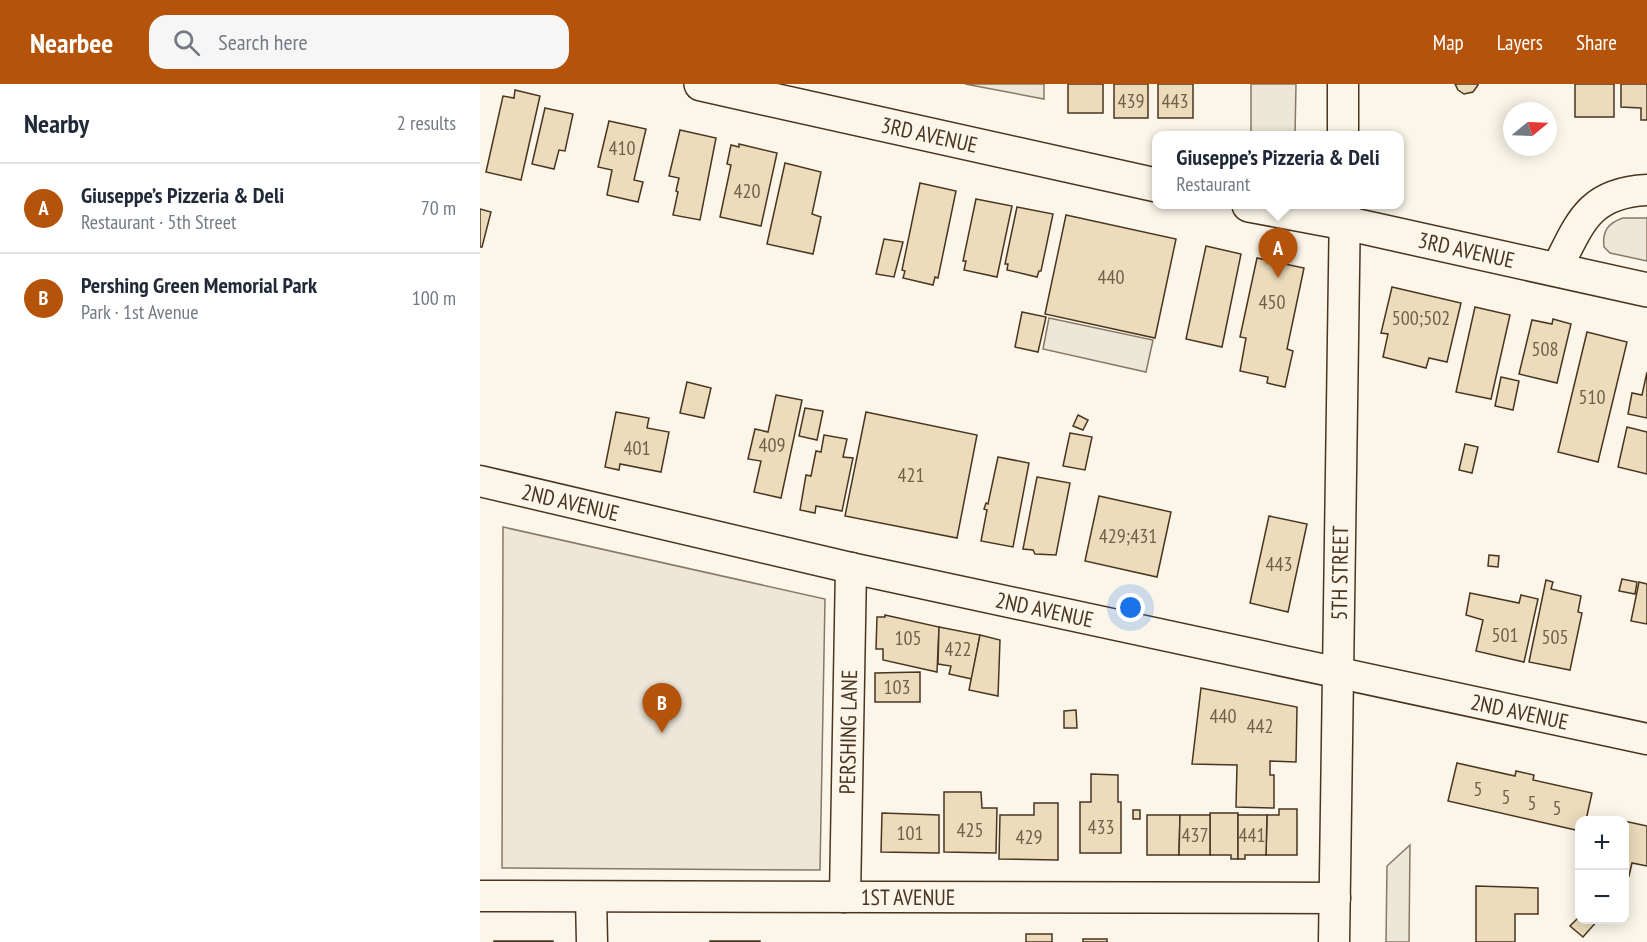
<!DOCTYPE html>
<html lang="en">
<head>
<meta charset="utf-8">
<style>
	:root { --surface:#fff; --page:#f6f6f7; --text:#1f2937; --muted:#747a83; --line:#e0e1e3; --accent:#b45309 }
	body { margin:0; font-family:"PT Sans Narrow",sans-serif; background:var(--page); color:var(--text) }
	.controls { position:absolute; right:18px; bottom:18px; display:grid; overflow:hidden; border-radius:12px; box-shadow:0 3px 15px #0003 }
	.controls button { width:54px; height:54px; display:grid; place-items:center; padding:0; border:0; border-bottom:2px solid var(--line); background:var(--surface); color:var(--text); font:30px sans-serif }
	.compass { position:absolute; left:1023px; top:18px; width:54px; height:54px; border-radius:50%; background:var(--surface); box-shadow:0 3px 15px #0003; rotate:71deg }
	.you { position:absolute; left:651px; top:524px; width:21px; height:21px; margin:-15px; border:4px solid #fff; border-radius:50%; background:#1a73e8; box-shadow:0 0 0 9px #1a73e833 }
	.badge { display:grid; place-items:center; width:39px; height:39px; border-radius:50%; background:var(--accent); color:#fff; font-size:20px; font-weight:700 }
	.pin { position:absolute; translate:-50% -50px; filter:drop-shadow(0 2px 3px #0008) }
	.pin::after { content:''; position:absolute; top:32px; width:21px; height:18px; background:inherit; clip-path:polygon(0 0,100% 0,50% 100%) }
	.popup { position:absolute; left:672px; top:47px; width:252px; height:78px; box-sizing:border-box; display:grid; place-content:center; border-radius:12px; background:var(--surface); filter:drop-shadow(0 2px 4px #0005); font-size:20px; white-space:nowrap; color:var(--muted) }
	.popup b { font-size:22px; color:var(--text) }
	.popup::after { content:''; position:absolute; left:50%; top:100%; margin-left:-12px; border:12px solid transparent; border-top-color:var(--surface) }
	.list { margin:0; padding:0; list-style:none }
	h2 { display:flex; justify-content:space-between; align-items:center; height:78px; margin:0; padding:0 24px; font-size:26px }
	h2 small { font-size:20px; font-weight:400; color:var(--muted) }
	.list li { display:grid; grid-template-columns:39px 1fr auto; gap:18px; align-items:center; box-sizing:border-box; height:90px; padding:0 24px; border-top:2px solid var(--line) }
	.list b { display:block; font-size:22px; white-space:nowrap }
	.list p { margin:0; font-size:20px; white-space:nowrap; color:var(--muted) }
	.list em { font-size:20px; font-style:normal; color:var(--muted) }
	.icon { flex:none; width:33px; height:33px; fill:none; stroke:currentColor; stroke-width:2; stroke-linecap:round; stroke-linejoin:round }
	.map { position:relative; flex:none; width:1167px; height:858px; overflow:hidden }
	header { display:flex; align-items:center; gap:36px; box-sizing:border-box; height:84px; padding:0 30px; background:var(--accent); color:#fff }
	header strong { font-size:28px }
	nav { display:flex; gap:33px; margin-inline-start:auto; font-size:21px }
	.search { width:420px; height:54px; background:var(--page); display:flex; align-items:center; gap:15px; box-sizing:border-box; padding:0 21px; border-radius:18px; color:var(--muted); font-size:22px }
	main { display:flex }
	aside { flex:1; background:var(--surface) }
	.map>svg:first-child { display:block }
</style>
</head>
<body>
<header>
<strong>Nearbee</strong>
<div class="search"><svg class="icon" aria-label="search" viewBox="0 0 24 24"><circle cx="10" cy="10" r="6"/><path d="M15 15l6 6"/></svg>Search here</div>
<nav><a>Map</a><a>Layers</a><a>Share</a></nav>
</header>
<main>
<aside>
<h2>Nearby<small>2 results</small></h2>
<ul class="list">
<li><span class="badge">A</span><div><b>Giuseppe’s Pizzeria &amp; Deli</b><p>Restaurant · 5th Street</p></div><em>70 m</em></li>
<li><span class="badge">B</span><div><b>Pershing Green Memorial Park</b><p>Park · 1st Avenue</p></div><em>100 m</em></li>
</ul>
</aside>
<div class="map">
<svg width="1167" height="858" viewBox="0 0 1167 858">
	<rect width="100%" height="100%" fill="#fbf6e9"/>
	<!-- green -->
	<g fill="#ede6d9" stroke="#887966" stroke-width="1.5">
		<path d="M 1143,134 L 1167,134 L 1167,177 L 1130,169 L 1124,163 C 1122,147 1128,139 1143,134 Z"/>
		<path d="M 23,443 L 345,515 L 340,786 L 22,784 Z"/>
	</g>
	<!-- parking -->
	<g fill="#ede7d9" stroke="#887966" stroke-width="1.5">
		<path d="M 485,0 L 564,0 L 564,15 Z"/>
		<path d="M 771,0 L 816,0 L 815,51 L 771,51 Z"/>
		<path d="M 569,234 L 673,256 L 666,288 L 563,265 Z"/>
		<path d="M 930,761 L 929,858 L 906,858 L 907,782 Z"/>
	</g>
	<!-- building -->
	<g fill="#ecdcbc" stroke="#4a3520" stroke-width="1.5">
		<rect x="588" y="0" width="35" height="29"/>
		<rect x="634" y="0" width="34" height="34"/>
		<rect x="678" y="0" width="35" height="34"/>
		<path d="M 975,0 L 998,0 L 998,1 L 993,8 L 984,10 L 978,6 Z"/>
		<rect x="1095" y="0" width="39" height="33"/>
		<path d="M 1141,0 L 1167,0 L 1167,36 L 1161,36 L 1161,24 L 1141,23 Z"/>
		<path d="M 35,6 L 60,12 L 41,96 L 6,88 L 23,12 L 34,14 Z"/>
		<path d="M 65,24 L 93,30 L 85,67 L 79,66 L 74,85 L 52,80 Z"/>
		<path d="M 129,37 L 166,45 L 154,96 L 163,98 L 158,118 L 127,111 L 132,86 L 118,83 Z"/>
		<path d="M 200,46 L 236,54 L 220,136 L 193,131 L 198,108 L 196,107 L 199,94 L 189,92 Z"/>
		<path d="M 259,60 L 297,69 L 281,142 L 240,133 L 251,81 L 247,80 L 251,61 L 259,63 Z"/>
		<path d="M 305,79 L 341,88 L 332,130 L 341,133 L 333,170 L 287,160 Z"/>
		<path d="M 440,99 L 476,107 L 458,194 L 455,193 L 453,201 L 423,194 L 425,187 L 422,186 Z"/>
		<path d="M 496,115 L 532,122 L 517,193 L 484,186 L 486,177 L 483,177 Z"/>
		<path d="M 537,123 L 573,130 L 561,187 L 559,187 L 557,193 L 527,186 L 528,180 L 525,180 Z"/>
		<path d="M 0,125 L 11,128 L 2,163 L 0,163 Z"/>
		<path d="M 586,131 L 696,155 L 675,254 L 565,230 Z"/>
		<path d="M 404,155 L 423,158 L 414,193 L 396,190 Z"/>
		<path d="M 726,162 L 761,170 L 742,263 L 706,255 Z"/>
		<path d="M 777,174 L 824,184 L 807,265 L 813,267 L 805,303 L 787,299 L 788,293 L 760,287 L 766,254 L 760,253 Z"/>
		<path d="M 912,203 L 981,219 L 967,278 L 949,274 L 946,284 L 903,273 L 908,250 L 901,249 Z"/>
		<path d="M 995,223 L 1030,231 L 1011,315 L 976,308 Z"/>
		<path d="M 542,228 L 566,233 L 558,268 L 535,263 Z"/>
		<path d="M 1073,235 L 1091,240 L 1077,299 L 1039,290 L 1052,236 L 1072,240 Z"/>
		<path d="M 1107,248 L 1147,258 L 1118,378 L 1078,368 Z"/>
		<path d="M 1167,288 L 1167,334 L 1148,330 L 1152,309 L 1162,311 Z"/>
		<path d="M 1021,293 L 1039,297 L 1033,326 L 1015,322 Z"/>
		<path d="M 207,298 L 231,304 L 224,334 L 200,329 Z"/>
		<path d="M 296,311 L 322,316 L 301,414 L 274,408 L 281,377 L 268,375 L 275,345 L 288,348 Z"/>
		<path d="M 325,324 L 343,327 L 337,356 L 319,352 Z"/>
		<path d="M 136,328 L 169,334 L 167,344 L 189,348 L 181,388 L 140,380 L 139,386 L 125,383 Z"/>
		<path d="M 386,328 L 497,351 L 477,454 L 365,432 Z"/>
		<path d="M 598,331 L 608,336 L 603,346 L 593,342 Z"/>
		<path d="M 1147,343 L 1167,348 L 1167,390 L 1138,383 Z"/>
		<path d="M 590,349 L 612,353 L 605,386 L 583,382 Z"/>
		<path d="M 344,351 L 367,355 L 363,373 L 373,374 L 362,427 L 336,422 L 335,429 L 320,426 L 326,391 L 331,392 L 336,367 L 341,368 Z"/>
		<path d="M 985,360 L 998,363 L 992,389 L 979,386 Z"/>
		<path d="M 518,373 L 549,379 L 533,463 L 501,457 L 507,426 L 504,425 L 506,419 L 508,420 Z"/>
		<path d="M 557,393 L 590,399 L 576,471 L 555,470 L 553,466 L 543,465 Z"/>
		<path d="M 619,412 L 691,428 L 677,493 L 605,477 Z"/>
		<path d="M 789,432 L 827,440 L 808,528 L 770,519 Z"/>
		<path d="M 1009,471 L 1019,472 L 1018,483 L 1008,482 Z"/>
		<path d="M 1142,495 L 1157,498 L 1155,510 L 1139,507 Z"/>
		<path d="M 1066,496 L 1073,498 L 1071,505 L 1101,512 L 1098,528 L 1102,529 L 1090,586 L 1049,578 Z"/>
		<path d="M 1159,498 L 1167,500 L 1167,540 L 1151,537 Z"/>
		<path d="M 990,509 L 1039,519 L 1041,511 L 1058,515 L 1044,578 L 996,567 L 1003,536 L 986,531 Z"/>
		<path d="M 405,531 L 459,543 L 457,588 L 403,576 L 403,565 L 396,565 L 397,533 L 405,533 Z"/>
		<path d="M 459,543 L 500,551 L 492,595 L 469,590 L 471,582 L 458,580 Z"/>
		<path d="M 500,551 L 520,556 L 518,612 L 489,606 Z"/>
		<path d="M 440,588 L 440,618 L 395,618 L 395,589 Z"/>
		<path d="M 721,604 L 817,623 L 816,678 L 790,677 L 790,691 L 794,691 L 794,724 L 756,723 L 757,681 L 712,680 Z"/>
		<path d="M 596,626 L 597,644 L 584,644 L 584,627 Z"/>
		<path d="M 977,679 L 1035,692 L 1036,687 L 1054,691 L 1053,696 L 1112,709 L 1106,736 L 1100,736 L 1100,747 L 968,717 Z"/>
		<path d="M 611,690 L 638,691 L 638,718 L 641,718 L 641,769 L 600,769 L 600,718 L 611,718 Z"/>
		<path d="M 464,708 L 501,708 L 502,724 L 517,724 L 516,769 L 464,768 Z"/>
		<path d="M 554,719 L 578,719 L 578,776 L 519,775 L 520,731 L 554,731 Z"/>
		<path d="M 799,725 L 817,725 L 817,771 L 786,771 L 787,731 L 799,731 Z"/>
		<rect x="653" y="726" width="7" height="9"/>
		<path d="M 402,729 L 459,731 L 459,769 L 401,768 Z"/>
		<path d="M 730,729 L 758,729 L 758,775 L 751,775 L 751,771 L 730,771 Z"/>
		<path d="M 667,731 L 700,731 L 699,771 L 667,771 Z"/>
		<path d="M 700,731 L 730,731 L 730,771 L 699,771 Z"/>
		<path d="M 758,731 L 787,731 L 786,771 L 765,771 L 765,775 L 758,775 Z"/>
		<path d="M 1144,737 L 1167,742 L 1167,782 L 1152,779 L 1149,792 L 1144,791 Z"/>
		<path d="M 996,802 L 1058,804 L 1058,830 L 1035,830 L 1035,858 L 996,858 Z"/>
		<path d="M 1100,832 L 1100,836 L 1118,836 L 1103,853 L 1090,842 Z"/>
		<rect x="546" y="850" width="26" height="8"/>
		<rect x="603" y="855" width="24" height="3"/>
		<rect x="14" y="857" width="59" height="1"/>
		<rect x="230" y="857" width="50" height="1"/>
	</g>
	<g fill="none" stroke-linecap="round" stroke-linejoin="round">
		<!-- street casing -->
		<g stroke="#4a3520" stroke-width="33">
			<g id="street">
				<path d="M 863,52 L 863,0"/>
				<path d="M 1076,186 C 1100,139 1108,109 1167,106"/>
				<path id="s1" d="M 0,397 L 371,484 L 1167,655"/>
				<path id="s2" d="M 0,812 L 855,814"/>
				<path d="M 111,813 L 112,858"/>
				<path id="s3" d="M 365,813 L 371,484"/>
				<path id="s4" d="M 854,858 L 865,121"/>
			</g>
		</g>
		<!-- primary casing -->
		<g stroke="#4a3520" stroke-width="36">
			<g id="primary">
				<path id="s5" d="M 221,0 L 676,101"/>
				<path id="s6" d="M 769,121 L 865,139 L 1167,206"/>
			</g>
		</g>
		<!-- street -->
		<use href="#street" stroke="#fbf6e9" stroke-width="30"/>
		<!-- primary -->
		<use href="#primary" stroke="#fbf6e9" stroke-width="33"/>
	</g>
	<g text-anchor="middle" stroke-width="4.5" stroke-linejoin="round" paint-order="stroke">
		<!-- number labels -->
		<g font-size="20" fill="#725f47">
			<text x="651" y="24">439</text>
			<text x="695" y="24">443</text>
			<text x="142" y="71">410</text>
			<text x="267" y="114">420</text>
			<text x="631" y="200">440</text>
			<text x="792" y="225">450</text>
			<text x="941" y="241">500;502</text>
			<text x="1065" y="272">508</text>
			<text x="1112" y="320">510</text>
			<text x="292" y="368">409</text>
			<text x="157" y="371">401</text>
			<text x="431" y="398">421</text>
			<text x="648" y="459">429;431</text>
			<text x="799" y="487">443</text>
			<text x="1025" y="558">501</text>
			<text x="1075" y="560">505</text>
			<text x="428" y="561">105</text>
			<text x="478" y="572">422</text>
			<text x="417" y="610">103</text>
			<text x="743" y="639">440</text>
			<text x="780" y="649">442</text>
			<text x="998" y="712">5</text>
			<text x="1026" y="720">5</text>
			<text x="1052" y="726">5</text>
			<text x="1077" y="731">5</text>
			<text x="621" y="750">433</text>
			<text x="490" y="753">425</text>
			<text x="430" y="756">101</text>
			<text x="715" y="758">437</text>
			<text x="772" y="758">441</text>
			<text x="549" y="760">429</text>
		</g>
		<!-- street labels -->
		<g font-size="22" fill="#4a3520" stroke="#fbf6e9">
			<text dy="8" stroke="none"><textPath href="#s5" startOffset="234">3RD AVENUE</textPath></text>
			<text dy="8" stroke="none"><textPath href="#s6" startOffset="222">3RD AVENUE</textPath></text>
			<text dy="8" stroke="none"><textPath href="#s1" startOffset="93">2ND AVENUE</textPath></text>
			<text dy="8" stroke="none"><textPath href="#s4" startOffset="369">5TH STREET</textPath></text>
			<text dy="8" stroke="none"><textPath href="#s1" startOffset="579">2ND AVENUE</textPath></text>
			<text dy="8" stroke="none"><textPath href="#s1" startOffset="1065">2ND AVENUE</textPath></text>
			<text dy="8" stroke="none"><textPath href="#s3" startOffset="165">PERSHING LANE</textPath></text>
			<text dy="8" stroke="none"><textPath href="#s2" startOffset="428">1ST AVENUE</textPath></text>
		</g>
	</g>
</svg>
<div class="controls">
<button>+</button>
<button>−</button>
</div>
<svg class="compass" viewBox="-18 -18 36 36"><path d="M0-13l5 13h-10z" fill="#e53935"/><path d="M0 13l5-13h-10z" fill="#747a83"/></svg>
<div class="you"></div>
<div class="pin badge" style="left:798px;top:194px">A</div>
<div class="popup"><b>Giuseppe’s Pizzeria &amp; Deli</b>Restaurant</div>
<div class="pin badge" style="left:182px;top:649px">B</div>
</div>
</main>
</body>
</html>
